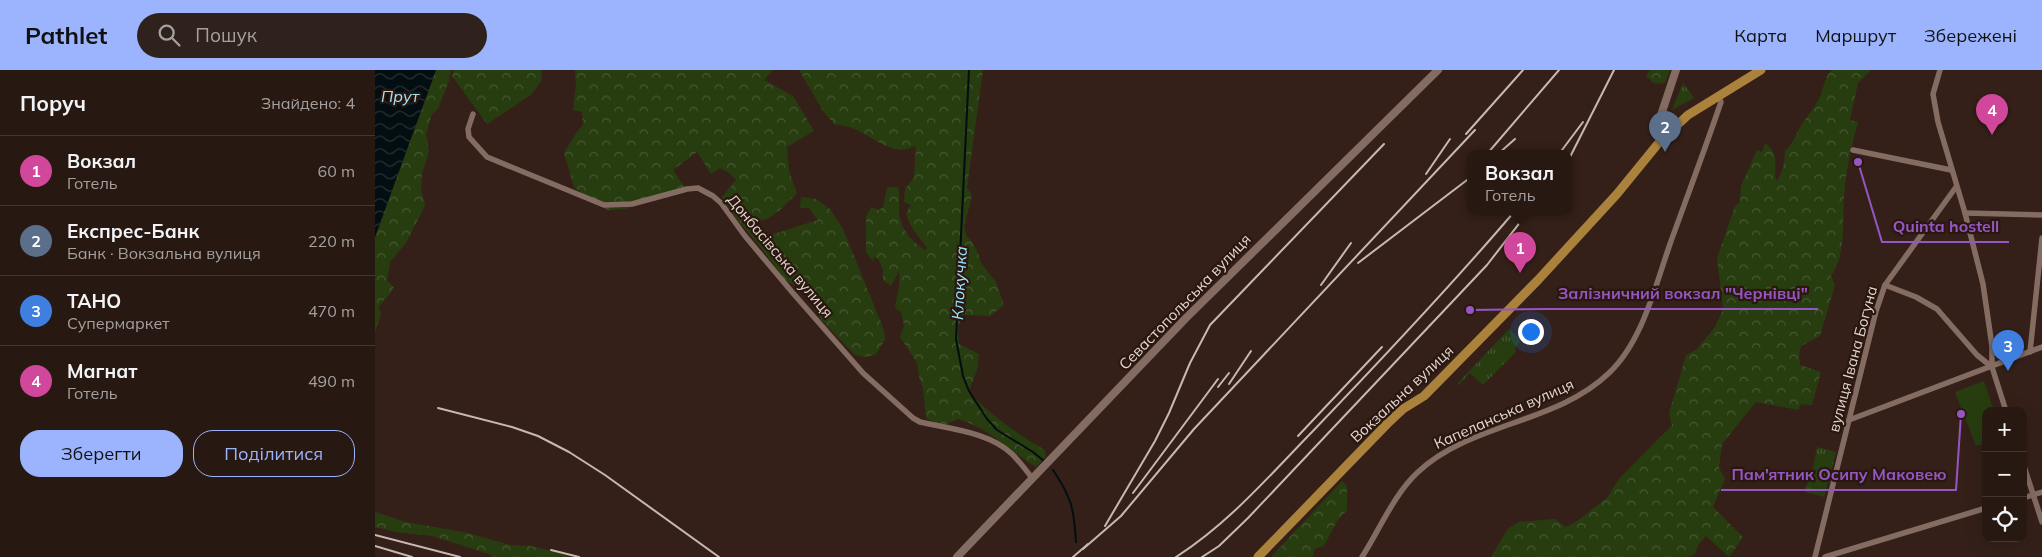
<!DOCTYPE html>
<html lang="uk">
<head>
<meta charset="utf-8">
<style>
	:root { --surface:#271812; --page:#2f211b; --text:#f1f3f6; --muted:#a4a09f; --line:#433732; --accent:#9cb4fd }
	body { margin:0; font-family:Mulish,sans-serif; background:var(--page); color:var(--text) }
	.controls { position:absolute; right:15px; bottom:15px; display:grid; overflow:hidden; border-radius:10px; box-shadow:0 5px 20px #0002 }
	.controls button { width:45px; height:45px; display:grid; place-items:center; padding:0; border:0; border-bottom:1px solid var(--line); background:var(--surface); color:var(--text); font:25px sans-serif }
	.you { position:absolute; left:1155px; top:261px; width:18px; height:18px; margin:-12px; border:4px solid #fff; border-radius:50%; background:#1a73e8; box-shadow:0 0 0 8px #1a73e833 }
	.badge { display:grid; place-items:center; width:32px; height:32px; border-radius:50%; background:var(--accent); color:#fff; font-size:16px; font-weight:700 }
	.pin { position:absolute; translate:-50% -41px; filter:drop-shadow(0 1px 2px #0008) }
	.pin::after { content:''; position:absolute; top:26px; width:18px; height:15px; background:inherit; clip-path:polygon(0 0,100% 0,50% 100%) }
	.popup { position:absolute; left:1092px; top:80px; width:105px; height:65px; box-sizing:border-box; display:grid; place-content:center; border-radius:10px; background:var(--surface); filter:drop-shadow(0 1px 4px #0005); font-size:16px; white-space:nowrap; color:var(--muted) }
	.popup b { font-size:19px; color:var(--text) }
	.popup::after { content:''; position:absolute; left:50%; top:100%; margin-left:-10px; border:10px solid transparent; border-top-color:var(--surface) }
	.list { margin:0; padding:0; list-style:none }
	h2 { display:flex; justify-content:space-between; align-items:center; height:65px; margin:0; padding:0 20px; font-size:21px }
	h2 small { font-size:16px; font-weight:400; color:var(--muted) }
	.list li { display:grid; grid-template-columns:32px 1fr auto; gap:15px; align-items:center; box-sizing:border-box; height:70px; padding:0 20px; border-top:1px solid var(--line) }
	.list b { display:block; font-size:19px; white-space:nowrap }
	.list p { margin:0; font-size:16px; white-space:nowrap; color:var(--muted) }
	.list em { font-size:16px; font-style:normal; color:var(--muted) }
	.actions { display:flex; gap:10px; padding:15px 20px }
	.actions a { flex:1; padding:11px 0; border:1px solid var(--accent); border-radius:20px; text-align:center; font-size:18px; color:var(--accent) }
	.actions .main { background:var(--accent); color:#111 }
	.icon { flex:none; width:28px; height:28px; fill:none; stroke:currentColor; stroke-width:2; stroke-linecap:round; stroke-linejoin:round }
	.map { position:relative; flex:none; width:1667px; height:487px; overflow:hidden }
	header { display:flex; align-items:center; gap:30px; box-sizing:border-box; height:70px; padding:0 25px; background:var(--accent); color:#111 }
	header strong { font-size:24px }
	nav { display:flex; gap:28px; margin-inline-start:auto; font-size:18px }
	.search { width:350px; height:45px; background:var(--page); display:flex; align-items:center; gap:12px; box-sizing:border-box; padding:0 18px; border-radius:28px; color:var(--muted); font-size:19px }
	main { display:flex }
	aside { flex:1; background:var(--surface) }
	.map>svg:first-child { display:block }
</style>
</head>
<body>
<header>
<strong>Pathlet</strong>
<div class="search"><svg class="icon" aria-label="search" viewBox="0 0 24 24"><circle cx="10" cy="10" r="6"/><path d="M15 15l6 6"/></svg>Пошук</div>
<nav><a>Карта</a><a>Маршрут</a><a>Збережені</a></nav>
</header>
<main>
<aside>
<h2>Поруч<small>Знайдено: 4</small></h2>
<ul class="list">
<li><span class="badge" style="background:#d1479c">1</span><div><b>Вокзал</b><p>Готель</p></div><em>60 m</em></li>
<li><span class="badge" style="background:#5c6f8a">2</span><div><b>Eкспрес-Банк</b><p>Банк · Вокзальна вулиця</p></div><em>220 m</em></li>
<li><span class="badge" style="background:#3f7fe0">3</span><div><b>TAHO</b><p>Супермаркет</p></div><em>470 m</em></li>
<li><span class="badge" style="background:#d1479c">4</span><div><b>Магнат</b><p>Готель</p></div><em>490 m</em></li>
</ul>
<div class="actions"><a class="main">Зберегти</a><a>Поділитися</a></div>
</aside>
<div class="map">
<svg width="1667" height="487" viewBox="0 0 1667 487">
	<defs>
		<pattern id="grass-tufts" width="24" height="20" patternUnits="userSpaceOnUse" patternTransform="scale(1.25)"><rect width="24" height="20" fill="#273d10"/><path d="M3 7l-1-3M5 7V3M7 7l1-3M15 17l-1-3M17 17v-4M19 17l1-3" fill="none" stroke="#465832"/></pattern>
		<pattern id="forest-crowns" width="20" height="18" patternUnits="userSpaceOnUse" patternTransform="scale(1.25)"><rect width="20" height="18" fill="#273d10"/><path d="M2 6a3 3 0 1 1 6 0M12 15a3 3 0 1 1 6 0" fill="none" stroke="#465832"/></pattern>
		<pattern id="water-waves" width="16" height="10" patternUnits="userSpaceOnUse" patternTransform="scale(1.25)"><rect width="16" height="10" fill="#030e12"/><path d="M0 5q4-4 8 0t8 0" fill="none" stroke="#283033"/></pattern>
	</defs>
	<rect width="100%" height="100%" fill="#342018"/>
	<!-- grass -->
	<g fill="url(#grass-tufts)">
		<path d="M 1308,13 L 1319,28 L 1297,40 Z"/>
		<path d="M 1134,259 L 1146,270 L 1140,278 L 1141,282 L 1108,315 L 1095,303 L 1084,315 L 1082,314 Z"/>
		<path d="M 1442,377 L 1461,382 L 1449,427 L 1430,422 L 1434,407 L 1436,407 Z"/>
	</g>
	<!-- forest -->
	<g fill="url(#forest-crowns)">
		<path d="M 61,0 L 76,0 L 74,11 L 63,39 L 57,44 L 51,64 L 54,81 L 47,104 L 46,121 L 50,133 L 49,138 L 31,173 L 15,192 L 12,211 L 19,217 C 15,225 9,229 4,237 L 6,244 L 0,262 L 0,167 Z"/>
		<path d="M 79,0 L 166,0 L 167,10 L 157,24 L 112,54 L 77,6 Z"/>
		<path d="M 200,0 L 398,0 L 389,10 L 418,26 L 439,61 L 412,77 L 414,101 L 422,123 L 405,140 L 392,149 L 374,154 L 384,166 C 404,165 423,155 443,150 L 434,138 L 425,138 L 426,127 L 441,129 L 455,139 L 468,159 L 509,260 L 510,270 L 500,285 L 489,287 L 480,285 L 445,249 L 442,238 L 426,219 L 410,210 L 383,174 L 360,147 L 347,127 L 361,110 L 353,102 L 345,98 L 336,104 L 322,82 L 298,100 L 310,118 L 250,139 L 233,140 L 216,130 L 199,117 L 189,83 L 201,63 L 208,55 L 207,42 L 198,40 L 201,14 Z"/>
		<path d="M 424,0 L 608,0 L 592,118 L 597,125 L 589,157 L 592,167 L 596,170 L 603,183 L 606,193 L 621,212 L 629,235 L 615,246 L 589,245 L 583,256 L 584,274 L 604,284 L 602,300 L 594,321 C 608,340 648,368 670,380 L 671,386 L 661,397 C 635,381 612,357 583,349 L 567,356 L 551,348 L 548,318 L 544,307 L 542,293 L 525,267 L 529,255 L 526,242 L 520,238 C 522,225 526,213 524,201 L 516,216 L 508,210 L 508,201 L 504,190 L 499,187 L 498,192 L 491,182 L 491,147 L 496,137 L 504,140 L 508,137 L 512,117 L 523,117 C 525,124 524,130 524,137 C 523,156 535,170 550,180 L 552,178 C 544,167 534,156 531,143 L 536,135 L 529,132 L 530,119 L 539,107 L 541,76 C 537,77 530,80 526,80 C 505,79 485,54 460,55 L 448,41 Z"/>
		<path d="M 1275,0 L 1295,0 L 1290,13 L 1283,14 L 1276,12 L 1276,10 L 1271,7 Z"/>
		<path d="M 1457,0 L 1496,0 L 1483,13 L 1475,50 L 1483,52 C 1477,74 1472,95 1470,117 C 1466,145 1473,182 1456,206 L 1460,215 L 1445,266 L 1426,276 L 1424,285 L 1425,295 L 1446,302 L 1437,335 L 1426,334 L 1423,340 L 1381,332 L 1347,374 L 1344,398 L 1350,409 L 1338,437 L 1368,467 L 1354,487 L 1331,466 L 1323,475 L 1320,484 L 1313,487 L 1116,487 L 1132,460 L 1143,452 L 1180,449 L 1191,457 L 1202,451 L 1232,428 L 1244,409 L 1297,355 L 1294,343 L 1311,285 L 1322,279 L 1340,257 L 1348,239 L 1342,188 L 1360,136 L 1365,132 L 1366,116 L 1382,80 L 1387,82 L 1390,73 C 1406,85 1398,96 1401,111 C 1409,102 1409,93 1410,81 C 1419,73 1422,61 1429,51 C 1434,44 1440,37 1444,29 C 1449,19 1449,7 1457,0 Z"/>
		<path d="M 967,411 L 972,416 L 972,440 L 962,451 L 949,476 L 939,479 L 938,487 L 896,487 Z"/>
		<path d="M 0,442 L 31,452 L 93,463 L 135,475 L 156,476 L 188,484 L 194,487 L 118,487 L 114,484 L 57,466 L 21,462 L 0,457 Z"/>
	</g>
	<!-- pitch -->
	<path fill="#273d10" d="M 1609,311 L 1619,341 L 1611,341 L 1611,373 L 1601,376 L 1580,322 Z"/>
	<!-- water -->
	<path fill="url(#water-waves)" d="M 0,0 L 61,0 L 0,167 Z"/>
	<g fill="none" stroke-linecap="round" stroke-linejoin="round">
		<!-- stream -->
		<g stroke="#030e12" stroke-width="2">
			<path d="M 594,0 L 581,269 L 588,306 L 594,321 L 612,349 L 622,360 L 658,382 L 669,391"/>
			<path d="M 678,400 C 697,428 699,439 701,472"/>
		</g>
		<!-- street -->
		<g stroke="#856c63" stroke-width="5.5">
			<path d="M 1565,0 L 1558,24 L 1563,52 L 1590,143 L 1608,214 L 1617,276 L 1617,297 L 1631,341"/>
			<path d="M 98,44 L 93,59 L 94,67 L 112,87 L 229,135 L 257,134 L 312,119 L 323,118 L 338,126 L 346,133 L 370,166 L 417,222 L 488,303 L 538,348 L 545,352 C 575,359 614,362 637,384 C 644,391 651,400 657,408"/>
			<path d="M 1478,80 L 1576,100"/>
			<path d="M 1590,143 L 1667,145"/>
			<path d="M 1510,215 L 1541,227 L 1562,239 L 1602,285 L 1617,297"/>
			<path d="M 1655,282 L 1667,168"/>
			<path d="M 1474,350 L 1667,277"/>
			<path d="M 1648,393 L 1667,452"/>
			<path d="M 1648,428 L 1667,422"/>
			<path d="M 987,487 C 1005,459 1019,424 1043,402 C 1097,352 1181,354 1234,303 C 1267,272 1280,217 1295,174 C 1312,127 1330,79 1346,32 L 1343,26"/>
			<path d="M 1440,487 L 1501,241 L 1510,215 L 1581,117"/>
			<path d="M 1450,487 L 1611,438"/>
		</g>
		<!-- secondary -->
		<g stroke="#856c63" stroke-width="8">
			<path d="M 1293,64 L 1286,54 L 1286,45 L 1301,0"/>
			<path d="M 582,487 L 811,248 L 1063,0"/>
		</g>
		<!-- primary -->
		<path stroke="#aa823b" stroke-width="9" d="M 883,487 L 1012,354 L 1028,339 L 1049,326 L 1163,210 L 1242,124 L 1286,70 L 1313,45 L 1386,0"/>
		<!-- rail -->
		<g stroke="#c7b8b2" stroke-width="2">
			<path d="M 1091,64 L 1148,0"/>
			<path d="M 1112,84 L 1184,0"/>
			<path d="M 1123,84 L 1140,69"/>
			<path d="M 1184,84 L 1208,52"/>
			<path d="M 1194,89 L 1239,0"/>
			<path d="M 1051,104 L 1075,69"/>
			<path d="M 983,193 L 1096,107"/>
			<path d="M 946,215 L 976,173"/>
			<path d="M 854,314 L 876,281"/>
			<path d="M 843,317 L 854,303"/>
			<path d="M 63,338 L 137,357 L 163,366 L 194,382 L 230,405 L 344,487"/>
			<path d="M 923,366 L 1007,277"/>
			<path d="M 758,423 L 843,309"/>
			<path d="M 730,456 L 780,371 L 794,343 L 815,293 L 835,255 L 1009,74"/>
			<path d="M 0,465 L 85,487"/>
			<path d="M 0,476 L 37,487"/>
			<path d="M 708,479 L 746,446 L 819,359 L 1100,60"/>
			<path d="M 176,480 L 204,487"/>
			<path d="M 698,487 L 713,474"/>
			<path d="M 801,487 C 854,453 894,406 937,362 C 1006,290 1075,217 1139,142"/>
			<path d="M 827,487 L 844,476 L 873,448 L 1112,195 L 1153,142"/>
		</g>
	</g>
	<g text-anchor="middle" stroke-width="4.5" stroke-linejoin="round" paint-order="stroke">
		<!-- street labels -->
		<g font-size="15" fill="#e4d6d1" stroke="#2a170f">
			<text transform="translate(405 186) rotate(50)" y="5">Донбасівська вулиця</text>
			<text transform="translate(810 232) rotate(-46)" y="5">Севастопольська вулиця</text>
			<text transform="translate(1478 289) rotate(-75)" y="5">вулиця Івана Богуна</text>
			<text transform="translate(1027 324) rotate(-43)" y="5">Вокзальна вулиця</text>
			<text transform="translate(1129 344) rotate(-24)" y="5">Капеланська вулиця</text>
		</g>
		<!-- water labels -->
		<g font-size="16" font-style="italic" fill="#9ae4fc" stroke="#2a170f">
			<text x="25" y="32">Прут</text>
			<text transform="translate(584 213) rotate(-87)" y="6">Клокучка</text>
		</g>
	</g>
	<!-- callouts -->
	<path fill="none" stroke="#9556c4" stroke-width="2" d="M1483 92L1507 172H1634M1095 240L1173 239H1443M1586 344L1581 420H1346"/>
	<g fill="#9556c4" stroke="#2a170f" stroke-width="2">
		<circle cx="1483" cy="92" r="5"/>
		<circle cx="1095" cy="240" r="5"/>
		<circle cx="1586" cy="344" r="5"/>
	</g>
	<g font-size="16" text-anchor="middle" font-weight="bold" fill="#9556c4" stroke="#2a170f" stroke-width="4.5" stroke-linejoin="round" paint-order="stroke">
		<text x="1571" y="162">Quinta hostell</text>
		<text x="1308" y="229">Залізничний вокзал "Чернівці"</text>
		<text x="1464" y="410">Пам'ятник Осипу Маковею</text>
	</g>
</svg>
<div class="controls">
<button>+</button>
<button>−</button>
<button><svg class="icon" aria-label="locate" viewBox="0 0 24 24"><circle cx="12" cy="12" r="6"/><path d="M12 2v4M12 18v4M2 12h4M18 12h4"/></svg></button>
</div>
<div class="you"></div>
<div class="pin badge" style="left:1145px;top:203px;background:#d1479c">1</div>
<div class="popup"><b>Вокзал</b>Готель</div>
<div class="pin badge" style="left:1290px;top:82px;background:#5c6f8a">2</div>
<div class="pin badge" style="left:1633px;top:301px;background:#3f7fe0">3</div>
<div class="pin badge" style="left:1617px;top:65px;background:#d1479c">4</div>
</div>
</main>
</body>
</html>
